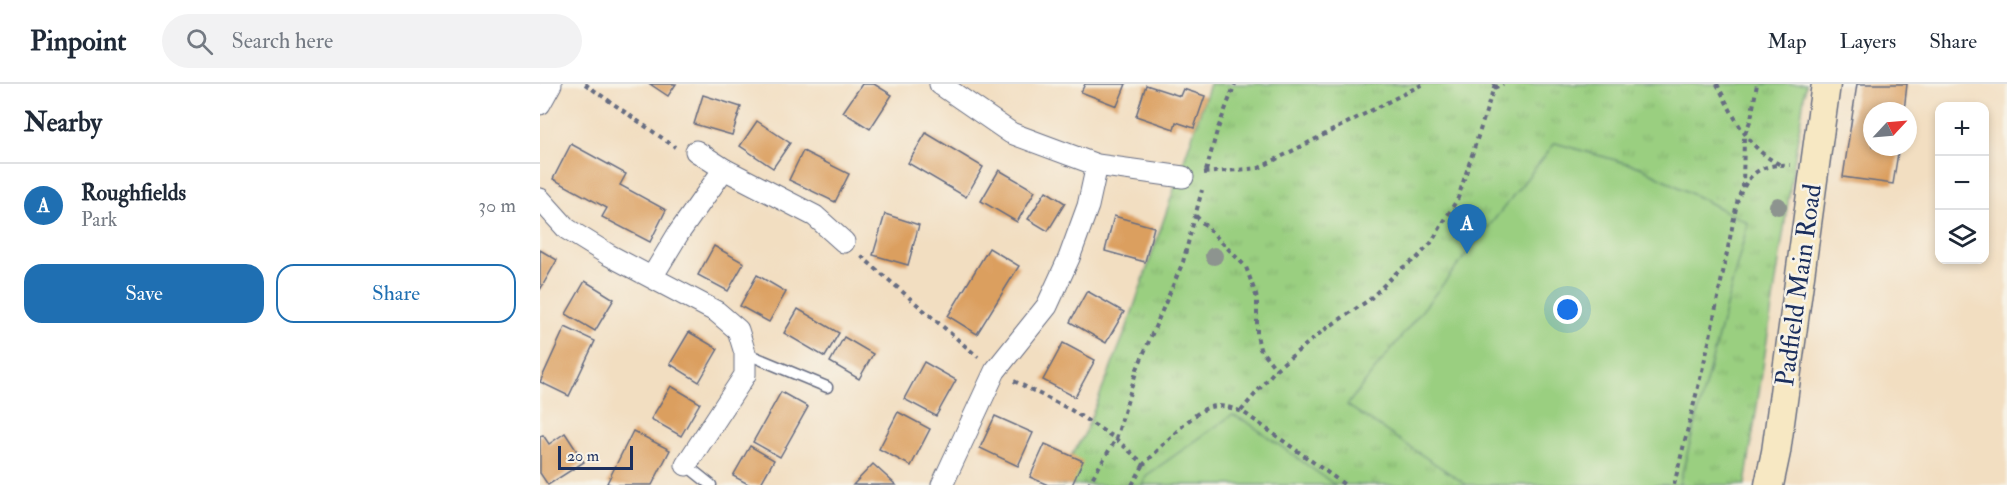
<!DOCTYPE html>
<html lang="en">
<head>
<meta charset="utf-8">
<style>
	:root { --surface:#fff; --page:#f2f2f3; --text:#1f2937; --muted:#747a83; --line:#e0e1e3; --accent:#1f6fb2 }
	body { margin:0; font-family:"IM FELL Double Pica",serif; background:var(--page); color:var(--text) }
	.controls { position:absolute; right:18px; top:18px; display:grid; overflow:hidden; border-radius:12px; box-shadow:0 3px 9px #0003 }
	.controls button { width:54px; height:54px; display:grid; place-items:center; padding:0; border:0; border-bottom:2px solid var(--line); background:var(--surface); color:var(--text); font:30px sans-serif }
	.compass { position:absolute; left:1323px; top:18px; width:54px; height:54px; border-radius:50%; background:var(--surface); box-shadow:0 3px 9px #0003; rotate:64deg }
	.scale { position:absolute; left:18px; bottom:15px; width:75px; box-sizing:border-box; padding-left:6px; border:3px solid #1b2f5e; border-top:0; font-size:16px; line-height:21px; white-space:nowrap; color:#1b2f5e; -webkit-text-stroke:4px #f7f3e8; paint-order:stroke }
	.you { position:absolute; left:1028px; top:226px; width:21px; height:21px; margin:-15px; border:4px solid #fff; border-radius:50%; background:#1a73e8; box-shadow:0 0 0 9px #1a73e833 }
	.badge { display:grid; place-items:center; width:39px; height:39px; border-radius:50%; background:var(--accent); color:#fff; font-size:20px; font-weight:700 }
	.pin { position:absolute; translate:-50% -50px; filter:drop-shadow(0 2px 3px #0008) }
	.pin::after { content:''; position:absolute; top:32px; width:21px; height:18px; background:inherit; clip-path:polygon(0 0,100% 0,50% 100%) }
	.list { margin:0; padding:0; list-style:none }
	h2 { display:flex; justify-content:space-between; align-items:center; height:78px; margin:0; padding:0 24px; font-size:26px }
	h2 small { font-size:20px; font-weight:400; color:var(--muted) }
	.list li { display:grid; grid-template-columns:39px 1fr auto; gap:18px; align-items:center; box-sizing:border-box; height:84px; padding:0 24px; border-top:2px solid var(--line) }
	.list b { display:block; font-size:22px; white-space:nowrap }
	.list p { margin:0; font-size:20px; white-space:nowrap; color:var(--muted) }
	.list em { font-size:20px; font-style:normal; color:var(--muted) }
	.actions { display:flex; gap:12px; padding:18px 24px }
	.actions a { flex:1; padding:14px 0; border:2px solid var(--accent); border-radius:18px; text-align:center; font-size:21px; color:var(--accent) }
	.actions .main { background:var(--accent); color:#fff }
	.icon { flex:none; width:33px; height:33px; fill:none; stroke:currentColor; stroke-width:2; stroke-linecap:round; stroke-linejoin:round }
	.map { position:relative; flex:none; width:1467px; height:401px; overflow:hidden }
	header { display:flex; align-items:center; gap:36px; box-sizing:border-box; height:84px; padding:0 30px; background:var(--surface); border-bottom:2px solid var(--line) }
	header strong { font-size:28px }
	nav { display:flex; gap:33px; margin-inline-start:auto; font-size:21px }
	.search { width:420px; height:54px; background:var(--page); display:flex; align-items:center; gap:15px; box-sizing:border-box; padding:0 21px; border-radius:33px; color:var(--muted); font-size:22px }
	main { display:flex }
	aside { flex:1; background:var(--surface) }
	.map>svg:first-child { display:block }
</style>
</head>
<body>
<header>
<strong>Pinpoint</strong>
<div class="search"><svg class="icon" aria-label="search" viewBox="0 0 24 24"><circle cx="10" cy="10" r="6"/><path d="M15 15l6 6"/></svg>Search here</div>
<nav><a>Map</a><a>Layers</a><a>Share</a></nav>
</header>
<main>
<aside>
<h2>Nearby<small></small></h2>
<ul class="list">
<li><span class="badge">A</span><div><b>Roughfields</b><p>Park</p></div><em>30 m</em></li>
</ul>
<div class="actions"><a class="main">Save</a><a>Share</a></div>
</aside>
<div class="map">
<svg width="1467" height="401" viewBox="0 0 1467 401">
	<defs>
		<pattern id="grass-tufts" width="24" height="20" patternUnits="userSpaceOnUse" patternTransform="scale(1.5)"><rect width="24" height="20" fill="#9acf80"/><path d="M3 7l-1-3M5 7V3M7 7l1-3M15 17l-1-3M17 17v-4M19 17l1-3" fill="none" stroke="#84b271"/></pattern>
	</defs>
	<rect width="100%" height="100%" fill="#f7f3e8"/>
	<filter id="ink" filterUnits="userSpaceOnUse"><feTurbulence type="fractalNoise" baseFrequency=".0167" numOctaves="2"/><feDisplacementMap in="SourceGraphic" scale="12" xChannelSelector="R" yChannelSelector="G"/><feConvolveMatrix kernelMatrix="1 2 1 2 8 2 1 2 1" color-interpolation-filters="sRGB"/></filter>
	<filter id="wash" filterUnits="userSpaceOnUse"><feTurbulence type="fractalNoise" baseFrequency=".008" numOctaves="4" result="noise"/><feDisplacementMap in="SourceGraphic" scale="24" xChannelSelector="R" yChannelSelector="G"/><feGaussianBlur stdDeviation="1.35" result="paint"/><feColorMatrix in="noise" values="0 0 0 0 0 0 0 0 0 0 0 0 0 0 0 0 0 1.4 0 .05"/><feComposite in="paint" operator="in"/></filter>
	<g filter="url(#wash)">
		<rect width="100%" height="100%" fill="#f2dec1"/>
		<!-- grass -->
		<path fill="url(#grass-tufts)" stroke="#5a7f6f" stroke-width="1.5" d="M 670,0 L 1266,0 L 1205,401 L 513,401 L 544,351 L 586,246 Z"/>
		<!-- pitch -->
		<g fill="#9acf80" stroke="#5a7f6f" stroke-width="1.5">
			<path d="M 1015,59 L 1100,83 L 1208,139 L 1139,401 L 927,401 L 807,321 Z"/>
			<path d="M 692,331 L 707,338 L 795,401 L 602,401 L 607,391 Z"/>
		</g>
		<g id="blocks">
			<!-- building -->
			<g fill="#db9f5f">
				<path d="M 110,0 L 136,0 L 128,12 Z"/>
				<path d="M 322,0 L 334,0 L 352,11 L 330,45 L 303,28 Z"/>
				<path d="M 545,0 L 586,0 L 577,22 L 541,8 Z"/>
				<path d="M 1317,0 L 1367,0 L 1364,27 L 1332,27 L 1332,63 L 1359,63 L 1353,100 L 1303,93 Z"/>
				<path d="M 606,1 L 640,12 L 643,5 L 665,12 L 654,44 L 636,38 L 634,45 L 596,32 Z"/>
				<path d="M 163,11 L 201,23 L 192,51 L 154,40 Z"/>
				<path d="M 217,37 L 250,59 L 233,84 L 200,62 Z"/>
				<path d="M 386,49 L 443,83 L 426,113 L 368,79 Z"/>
				<path d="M 31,60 L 86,90 L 80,101 L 126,126 L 110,158 L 62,133 L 67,124 L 13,95 Z"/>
				<path d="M 263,67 L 309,90 L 295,118 L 249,96 Z"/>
				<path d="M 459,86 L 495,107 L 477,138 L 441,117 Z"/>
				<path d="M 506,107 L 525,119 L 508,147 L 488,135 Z"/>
				<path d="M 345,130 L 379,141 L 368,181 L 333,171 Z"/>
				<path d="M 574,132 L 614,143 L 605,178 L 565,167 Z"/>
				<path d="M 174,162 L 204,179 L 188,207 L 158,191 Z"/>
				<path d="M 449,164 L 479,182 L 437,250 L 408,232 Z"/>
				<path d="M 0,166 L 17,176 L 0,206 Z"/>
				<path d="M 217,191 L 246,208 L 229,238 L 200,222 Z"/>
				<path d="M 45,197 L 74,215 L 55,247 L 26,230 Z"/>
				<path d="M 547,207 L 584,228 L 566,259 L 530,238 Z"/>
				<path d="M 258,225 L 299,249 L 285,273 L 244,249 Z"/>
				<path d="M 25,243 L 55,257 L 29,312 L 0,298 Z"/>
				<path d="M 149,248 L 178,265 L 159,298 L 130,280 Z"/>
				<path d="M 304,253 L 333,270 L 319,295 L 290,278 Z"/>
				<path d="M 523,259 L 555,276 L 535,313 L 503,296 Z"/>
				<path d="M 384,278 L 416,296 L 396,332 L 364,315 Z"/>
				<path d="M 131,302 L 160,319 L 141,352 L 111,335 Z"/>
				<path d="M 241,308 L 268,323 L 240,373 L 213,358 Z"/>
				<path d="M 358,328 L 390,345 L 371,382 L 339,365 Z"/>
				<path d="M 455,332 L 493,349 L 478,382 L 440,364 Z"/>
				<path d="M 93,347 L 130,366 L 112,401 L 72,401 L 67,399 Z"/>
				<path d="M 25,349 L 44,378 L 8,401 L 0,389 L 0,352 L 3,351 L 9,360 Z"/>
				<path d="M 505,360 L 543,377 L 532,401 L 508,401 L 490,393 Z"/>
				<path d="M 210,362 L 234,376 L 220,401 L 210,401 L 193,392 Z"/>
				<path d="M 333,380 L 356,401 L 313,401 Z"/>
			</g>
		</g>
	</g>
	<g filter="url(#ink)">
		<use href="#blocks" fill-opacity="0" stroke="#666c81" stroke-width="1.5"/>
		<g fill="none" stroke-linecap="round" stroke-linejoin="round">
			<!-- lane casing -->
			<g stroke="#666c81" stroke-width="13">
				<g id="lane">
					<path d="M 205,269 L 287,303"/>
					<path d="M 146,381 L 171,401"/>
				</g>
			</g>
			<!-- street casing -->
			<g stroke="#666c81" stroke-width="23">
				<g id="street">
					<path d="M 400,0 L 471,49 L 557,81 L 643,93"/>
					<path d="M 0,20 L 11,0"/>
					<path d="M 156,67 L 184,85 L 275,132 L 304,158"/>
					<path d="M 0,115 L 27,145 L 69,171 L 177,228 L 198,246 L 205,269 L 205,291 L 146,381"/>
					<path d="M 112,193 L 138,150 L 184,85"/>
					<path d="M 402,401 L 455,287 L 507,222 L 529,174 L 548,122 L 557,81"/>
				</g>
			</g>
			<!-- secondary casing -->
			<g stroke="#666c81" stroke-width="31">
				<path id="secondary" d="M 1229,401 L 1236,368 L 1286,0"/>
			</g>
			<!-- path -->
			<g stroke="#666c81" stroke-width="4" stroke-dasharray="4.5 4.5" stroke-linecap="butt">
				<path d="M 45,0 L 135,63"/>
				<path d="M 1177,0 C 1193,31 1208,66 1241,81"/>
				<path d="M 954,4 L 963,0"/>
				<path d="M 666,87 L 677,47 L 695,0"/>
				<path d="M 664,89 L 719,84 L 883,0"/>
				<path d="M 1204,103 C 1213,84 1230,80 1250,81"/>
				<path d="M 656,132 L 706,183 L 717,214 L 717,251 L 720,265 L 736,285"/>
				<path d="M 321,172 L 438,273"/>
				<path d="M 474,297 L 531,326 L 576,355 L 604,380 C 619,366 652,328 670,323 C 682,320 691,324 703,328 L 805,401"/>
				<path d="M 701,327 L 736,285 L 784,246 L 829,216 L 859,186 L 877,174 L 891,159 L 918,114 L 955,0"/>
				<path d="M 548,401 L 576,355 L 597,285 L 643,178 L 662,106"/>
				<path d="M 592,401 L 604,380"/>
				<path d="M 1134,401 L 1169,258 L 1198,114 L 1203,104 L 1204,52 L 1211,35 L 1217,0"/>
			</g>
			<!-- lane -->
			<use href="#lane" stroke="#fff" stroke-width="10"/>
			<!-- street -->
			<use href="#street" stroke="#fff" stroke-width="21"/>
			<!-- secondary -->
			<use href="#secondary" stroke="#f7e8c3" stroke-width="28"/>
		</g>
		<!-- trees -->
		<g fill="#8d948f">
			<circle cx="1238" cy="122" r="9"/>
			<circle cx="674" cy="172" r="9"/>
		</g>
	</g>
	<g text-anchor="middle" stroke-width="5" stroke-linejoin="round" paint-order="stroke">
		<!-- street labels -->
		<g font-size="26" fill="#1b2f5e" stroke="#f7f3e8">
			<text transform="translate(1258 201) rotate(-82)" y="9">Padfield Main Road</text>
		</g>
	</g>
</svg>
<div class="controls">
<button>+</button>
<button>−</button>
<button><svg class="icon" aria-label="layers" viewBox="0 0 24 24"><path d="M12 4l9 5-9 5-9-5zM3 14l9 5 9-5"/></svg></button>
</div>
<svg class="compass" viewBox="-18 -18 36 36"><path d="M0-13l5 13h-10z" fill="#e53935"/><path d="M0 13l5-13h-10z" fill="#747a83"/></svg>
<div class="scale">20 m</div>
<div class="you"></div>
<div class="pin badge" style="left:927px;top:170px">A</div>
</div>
</main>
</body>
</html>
